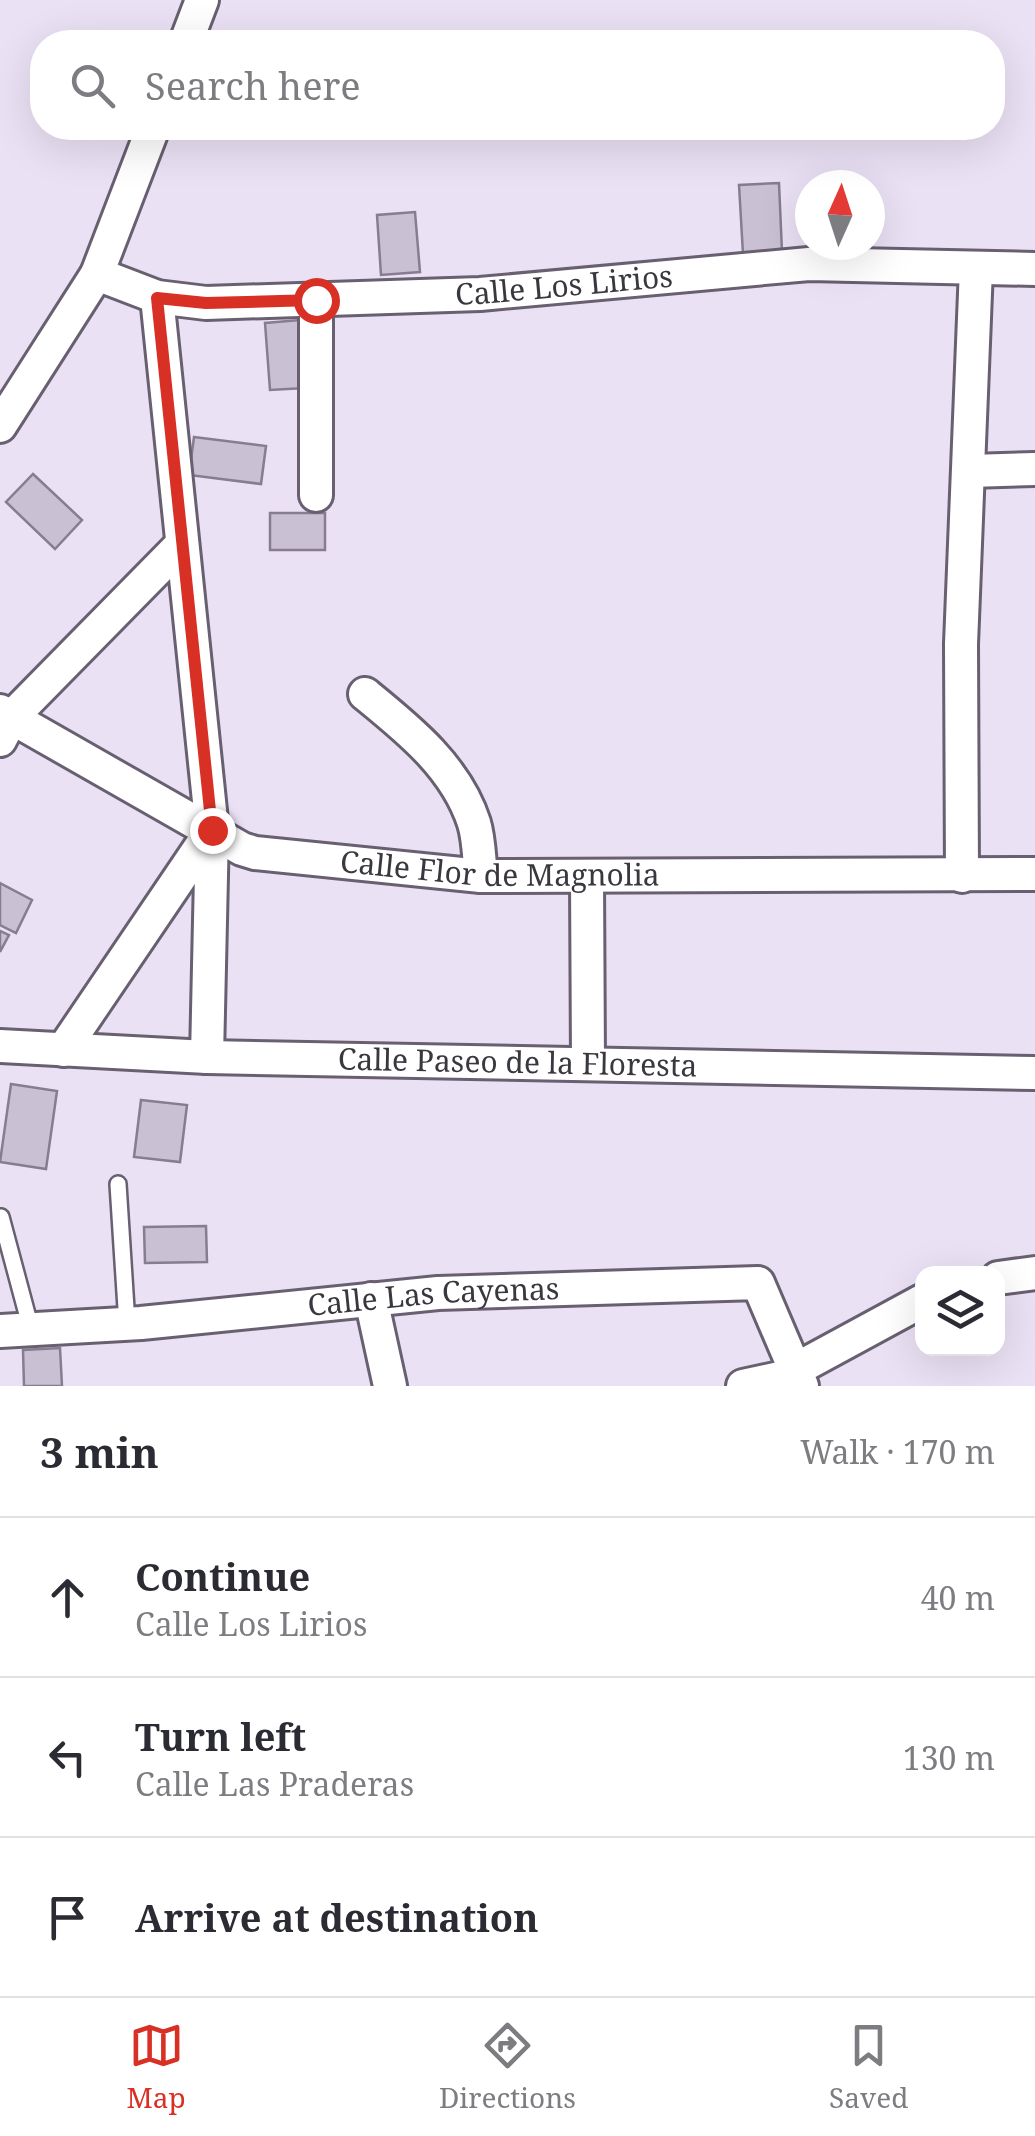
<!DOCTYPE html>
<html lang="en">
<head>
<meta charset="utf-8">
<style>
	:root { --surface:#fff; --page:#f7f7f7; --text:#2b2b33; --muted:#7c7c81; --line:#e1e1e2; --accent:#d93025 }
	body { margin:0; font-family:"Noto Serif",serif; background:var(--page); color:var(--text) }
	.controls { position:absolute; right:30px; bottom:30px; display:grid; overflow:hidden; border-radius:20px; box-shadow:0 10px 40px #0002 }
	.controls button { width:90px; height:90px; display:grid; place-items:center; padding:0; border:0; border-bottom:2px solid var(--line); background:var(--surface); color:var(--text); font:50px sans-serif }
	.compass { position:absolute; left:795px; top:170px; width:90px; height:90px; border-radius:50%; background:var(--surface); box-shadow:0 10px 40px #0002; rotate:3deg }
	.stop { position:absolute; width:30px; height:30px; margin:-22px; border:8px solid #d93025; border-radius:50%; background:#fff }
	.stop.end { background:#d93025; border-color:#fff; box-shadow:0 2px 10px #0008 }
	.list { margin:0; padding:0; list-style:none }
	h2 { display:flex; justify-content:space-between; align-items:center; height:130px; margin:0; padding:0 40px; font-size:42px }
	h2 small { font-size:32px; font-weight:400; color:var(--muted) }
	.list li { display:grid; grid-template-columns:65px 1fr auto; gap:30px; align-items:center; box-sizing:border-box; height:160px; padding:0 40px; border-top:2px solid var(--line) }
	.list b { display:block; font-size:38px; white-space:nowrap }
	.list p { margin:0; font-size:32px; white-space:nowrap; color:var(--muted) }
	.list em { font-size:32px; font-style:normal; color:var(--muted) }
	.icon { flex:none; width:55px; height:55px; fill:none; stroke:currentColor; stroke-width:2; stroke-linecap:round; stroke-linejoin:round }
	.map { position:relative; flex:none; width:1035px; height:1386px; overflow:hidden }
	.search { position:absolute; background:var(--surface); box-shadow:0 10px 40px #0002; left:30px; right:30px; top:30px; height:110px; display:flex; align-items:center; gap:25px; box-sizing:border-box; padding:0 35px; border-radius:40px; color:var(--muted); font-size:38px }
	.sheet { height:610px; background:var(--surface) }
	nav { display:flex; justify-content:space-around; align-items:center; box-sizing:border-box; height:140px; border-top:2px solid var(--line); background:var(--surface); font-size:28px; color:var(--muted) }
	nav a { display:grid; justify-items:center; gap:5px }
	nav .on { color:var(--accent) }
	.map>svg:first-child { display:block }
</style>
</head>
<body>
<div class="map">
<svg width="1035" height="1386" viewBox="0 0 1035 1386">
	<rect width="100%" height="100%" fill="#ebe1f5"/>
	<!-- building -->
	<g fill="#c9c0d3" stroke="#867d8f" stroke-width="2.5">
		<path d="M 779,183 L 782,252 L 743,254 L 739,185 Z"/>
		<path d="M 415,212 L 420,272 L 381,275 L 377,215 Z"/>
		<path d="M 300,320 L 305,388 L 270,390 L 265,323 Z"/>
		<path d="M 194,437 L 266,446 L 261,484 L 189,475 Z"/>
		<path d="M 33,474 L 82,520 L 55,549 L 6,502 Z"/>
		<rect x="270" y="513" width="55" height="37"/>
		<path d="M 0,883 L 32,900 L 16,933 L 0,925 Z"/>
		<path d="M 0,931 L 9,935 L 0,952 Z"/>
		<path d="M 11,1084 L 57,1091 L 46,1169 L 0,1162 Z"/>
		<path d="M 141,1100 L 187,1105 L 180,1162 L 134,1157 Z"/>
		<path d="M 206,1226 L 207,1262 L 145,1263 L 144,1227 Z"/>
		<path d="M 60,1348 L 62,1386 L 24,1386 L 23,1350 Z"/>
	</g>
	<g fill="none" stroke-linecap="round" stroke-linejoin="round">
		<!-- service casing -->
		<g stroke="#685f70" stroke-width="20">
			<g id="service">
				<path d="M 118,1184 L 127,1324"/>
				<path d="M 1,1217 L 31,1329"/>
			</g>
		</g>
		<!-- minor casing -->
		<g stroke="#685f70" stroke-width="38">
			<g id="minor">
				<path d="M 186,42 L 202,0"/>
				<path id="s1" d="M 97,274 L 157,297 L 206,303 L 480,294 L 809,264 L 1035,269"/>
				<path d="M 157,297 L 212,830 L 207,1057"/>
				<path d="M 316,299 L 316,495"/>
				<path d="M 0,426 L 97,274 L 153,128"/>
				<path d="M 970,471 L 1035,469"/>
				<path d="M 365,694 C 408,729 456,767 474,823 C 479,839 479,859 481,876"/>
				<path id="s2" d="M 0,711 L 242,849 L 255,853 L 481,876 L 1035,874"/>
				<path d="M 0,740 L 12,717 L 182,544"/>
				<path d="M 962,876 L 961,644 L 976,268"/>
				<path d="M 587,877 L 588,1064"/>
				<path id="s3" d="M 0,1046 L 207,1057 L 1035,1073"/>
				<path d="M 63,1050 L 212,830"/>
				<path d="M 998,1278 L 1035,1273"/>
				<path d="M 371,1299 L 390,1386"/>
				<path id="s4" d="M 0,1331 L 141,1323 L 438,1293 L 758,1283 L 802,1386"/>
				<path d="M 743,1386 L 780,1378 L 922,1301"/>
			</g>
		</g>
		<!-- service -->
		<use href="#service" stroke="#fff" stroke-width="15"/>
		<!-- minor -->
		<use href="#minor" stroke="#fff" stroke-width="32"/>
	</g>
	<g fill="none" stroke-linecap="round" stroke-linejoin="round">
		<!-- route -->
		<path stroke="#d93025" stroke-width="12" d="M 212,830 L 157,298 L 206,303 L 316,300"/>
	</g>
	<g text-anchor="middle" stroke-width="8" stroke-linejoin="round" paint-order="stroke">
		<!-- street labels -->
		<g font-size="30" fill="#3b373f" stroke="#fff">
			<text dy="10" stroke="none"><textPath href="#s1" startOffset="472">Calle Los Lirios</textPath></text>
			<text dy="10" stroke="none"><textPath href="#s2" startOffset="538">Calle Flor de Magnolia</textPath></text>
			<text dy="10" stroke="none"><textPath href="#s3" startOffset="518">Calle Paseo de la Floresta</textPath></text>
			<text dy="10" stroke="none"><textPath href="#s4" startOffset="435">Calle Las Cayenas</textPath></text>
		</g>
	</g>
</svg>
<div class="controls">
<button><svg class="icon" aria-label="layers" viewBox="0 0 24 24"><path d="M12 4l9 5-9 5-9-5zM3 14l9 5 9-5"/></svg></button>
</div>
<svg class="compass" viewBox="-18 -18 36 36"><path d="M0-13l5 13h-10z" fill="#e53935"/><path d="M0 13l5-13h-10z" fill="#7c7c81"/></svg>
<div class="stop" style="left:316px;top:300px"></div>
<div class="stop end" style="left:212px;top:830px"></div>
<div class="search"><svg class="icon" aria-label="search" viewBox="0 0 24 24"><circle cx="10" cy="10" r="6"/><path d="M15 15l6 6"/></svg>Search here</div>
</div>
<section class="sheet">
<h2>3 min<small>Walk · 170 m</small></h2>
<ul class="list">
<li><svg class="icon" aria-label="ahead" viewBox="0 0 24 24"><path d="M12 20V5M6 11l6-6 6 6"/></svg><div><b>Continue</b><p>Calle Los Lirios</p></div><em>40 m</em></li>
<li><svg class="icon" aria-label="left" viewBox="0 0 24 24"><path d="M17 20v-9H6M10 6l-5 5 5 5"/></svg><div><b>Turn left</b><p>Calle Las Praderas</p></div><em>130 m</em></li>
<li><svg class="icon" aria-label="arrive" viewBox="0 0 24 24"><path d="M6 21V4h12l-3 4 3 4H6"/></svg><div><b>Arrive at destination</b></div></li>
</ul>
</section>
<nav>
<a class="on"><svg class="icon" aria-label="map" viewBox="0 0 24 24"><path d="M3 6l6-2 6 2 6-2v14l-6 2-6-2-6 2zM9 4v14M15 6v14"/></svg>Map</a>
<a><svg class="icon" aria-label="directions" viewBox="0 0 24 24"><path d="M12 3l9 9-9 9-9-9zM9 14v-3h6M13 9l2 2-2 2"/></svg>Directions</a>
<a><svg class="icon" aria-label="saved" viewBox="0 0 24 24"><path d="M7 4h10v16l-5-4-5 4z"/></svg>Saved</a>
</nav>
</body>
</html>
